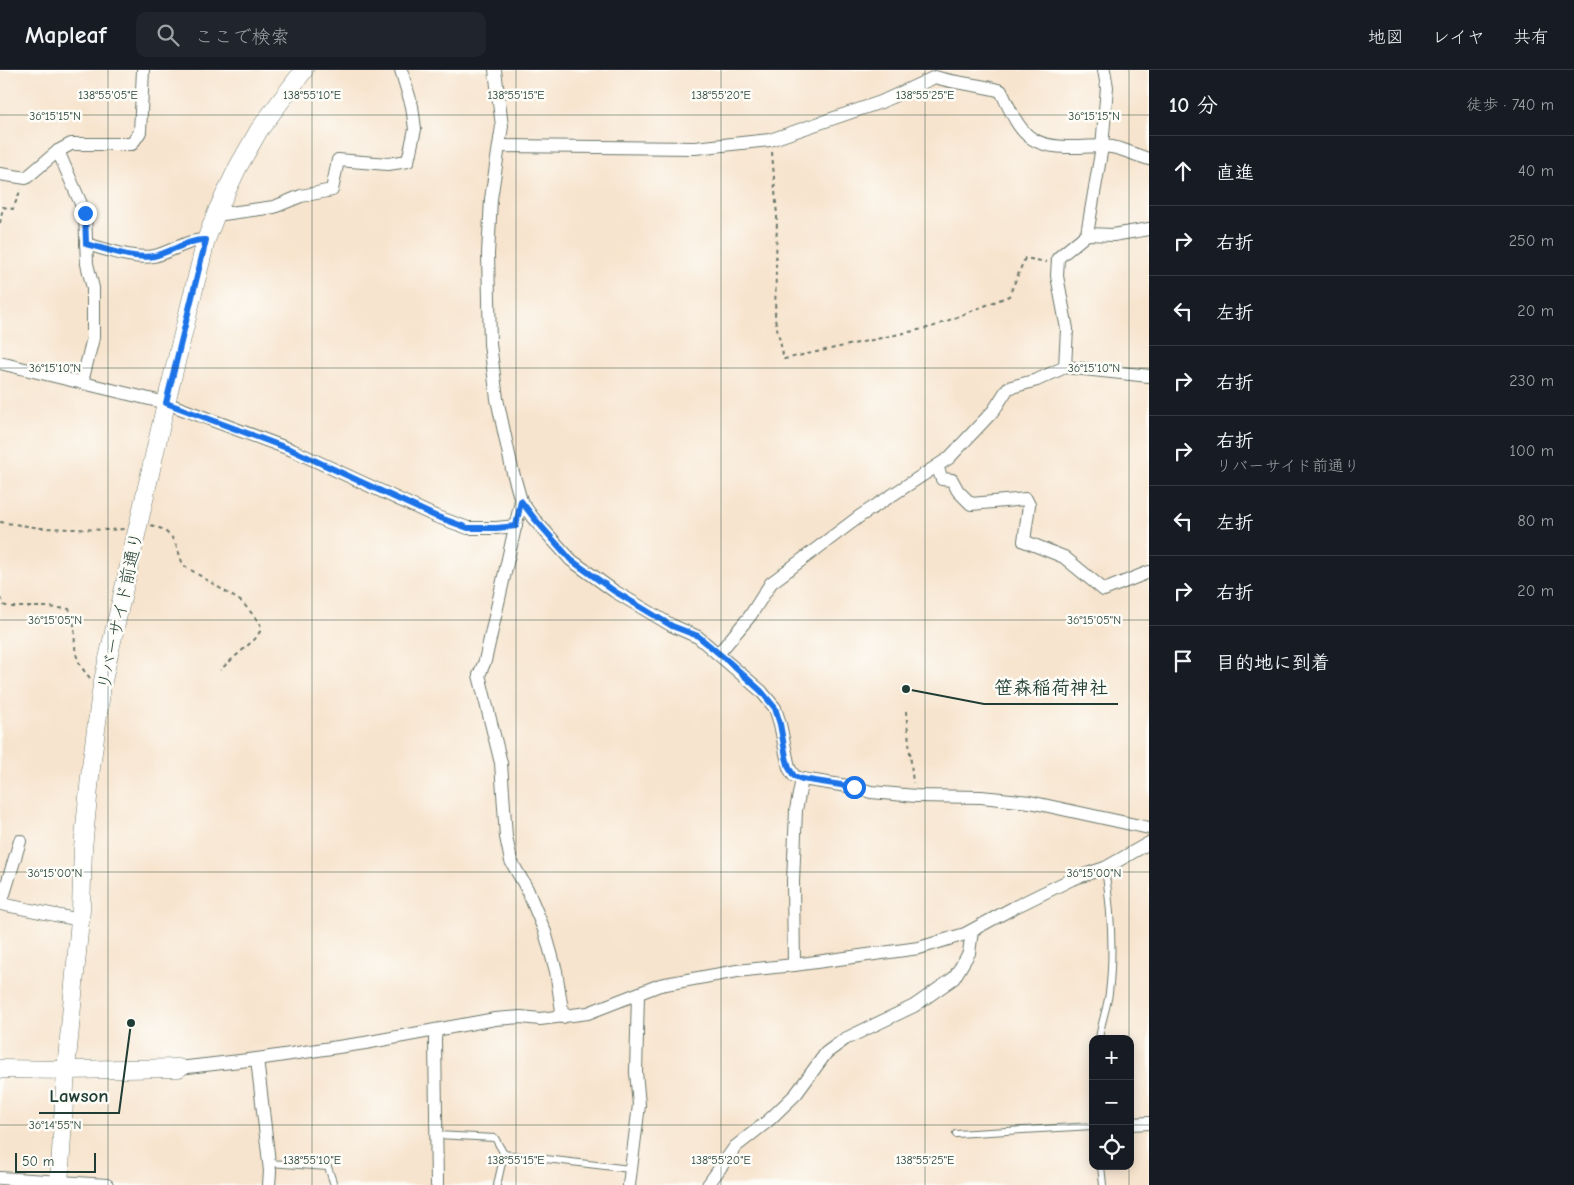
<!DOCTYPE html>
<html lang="ja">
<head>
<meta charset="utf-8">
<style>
	:root { --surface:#171b24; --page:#20242c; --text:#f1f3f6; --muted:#9ea1a6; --line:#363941 }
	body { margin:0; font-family:"Comic Neue","Klee One",sans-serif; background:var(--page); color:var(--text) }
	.controls { position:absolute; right:15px; bottom:15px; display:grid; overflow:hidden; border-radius:10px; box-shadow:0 2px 12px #0003 }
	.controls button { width:45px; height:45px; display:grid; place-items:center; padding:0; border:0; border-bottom:1px solid var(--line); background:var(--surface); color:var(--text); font:25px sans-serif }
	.scale { position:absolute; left:15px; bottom:12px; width:81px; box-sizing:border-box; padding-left:5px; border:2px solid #1f3d34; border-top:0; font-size:14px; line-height:18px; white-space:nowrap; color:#1f3d34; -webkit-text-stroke:4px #fdfcf7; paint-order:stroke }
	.stop { position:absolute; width:15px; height:15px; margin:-11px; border:4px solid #1a73e8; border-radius:50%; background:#fff }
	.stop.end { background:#1a73e8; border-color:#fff; box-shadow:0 1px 5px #0008 }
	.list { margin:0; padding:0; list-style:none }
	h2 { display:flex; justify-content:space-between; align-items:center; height:65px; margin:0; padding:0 20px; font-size:21px }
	h2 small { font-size:16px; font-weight:400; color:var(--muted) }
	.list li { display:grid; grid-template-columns:32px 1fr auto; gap:15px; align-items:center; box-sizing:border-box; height:70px; padding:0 20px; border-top:1px solid var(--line) }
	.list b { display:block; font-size:19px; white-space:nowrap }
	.list p { margin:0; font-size:16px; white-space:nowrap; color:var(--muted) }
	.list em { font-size:16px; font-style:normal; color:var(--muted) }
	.icon { flex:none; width:28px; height:28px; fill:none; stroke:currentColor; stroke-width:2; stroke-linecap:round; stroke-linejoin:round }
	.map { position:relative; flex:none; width:1149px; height:1115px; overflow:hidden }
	header { display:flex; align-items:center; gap:30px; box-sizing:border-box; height:70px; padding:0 25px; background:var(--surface); border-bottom:1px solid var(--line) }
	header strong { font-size:24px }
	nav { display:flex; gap:28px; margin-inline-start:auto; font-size:18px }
	.search { width:350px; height:45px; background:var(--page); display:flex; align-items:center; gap:12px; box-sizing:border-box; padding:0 18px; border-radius:10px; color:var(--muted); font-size:19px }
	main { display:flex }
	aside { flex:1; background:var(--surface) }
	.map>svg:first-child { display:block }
</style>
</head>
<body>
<header>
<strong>Mapleaf</strong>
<div class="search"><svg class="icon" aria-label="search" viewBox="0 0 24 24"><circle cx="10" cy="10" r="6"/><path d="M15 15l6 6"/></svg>ここで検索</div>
<nav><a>地図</a><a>レイヤ</a><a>共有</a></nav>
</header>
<main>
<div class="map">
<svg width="1149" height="1115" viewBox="0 0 1149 1115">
	<rect width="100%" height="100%" fill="#fdfcf7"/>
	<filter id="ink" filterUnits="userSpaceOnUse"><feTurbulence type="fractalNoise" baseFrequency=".02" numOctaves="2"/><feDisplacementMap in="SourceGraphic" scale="10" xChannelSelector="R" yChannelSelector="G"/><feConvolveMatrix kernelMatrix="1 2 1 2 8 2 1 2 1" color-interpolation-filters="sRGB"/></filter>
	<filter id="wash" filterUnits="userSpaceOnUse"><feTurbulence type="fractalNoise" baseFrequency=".0096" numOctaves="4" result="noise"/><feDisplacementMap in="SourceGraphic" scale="20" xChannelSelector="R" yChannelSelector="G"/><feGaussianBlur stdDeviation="1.12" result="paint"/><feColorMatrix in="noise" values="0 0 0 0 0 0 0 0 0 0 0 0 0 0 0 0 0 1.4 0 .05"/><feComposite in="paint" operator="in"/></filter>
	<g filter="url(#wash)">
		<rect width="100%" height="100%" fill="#f7e4ce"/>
	</g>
	<g filter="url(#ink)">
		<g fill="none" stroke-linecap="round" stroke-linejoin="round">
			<!-- lane casing -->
			<g stroke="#6b776a" stroke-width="8">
				<g id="lane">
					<path d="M 1099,969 C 1101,953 1107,938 1109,923 C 1114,882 1111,839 1105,798"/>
					<path d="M 956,1064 L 1093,1056"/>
					<path d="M 437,1065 L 495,1068 L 504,1084 L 630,1099"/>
					<path d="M 269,1093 L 328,1097 L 334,1115"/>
					<path d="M 1101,1096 L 1103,1115"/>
					<path d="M 497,1115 L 504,1084"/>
				</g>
			</g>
			<!-- street casing -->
			<g stroke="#6b776a" stroke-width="14">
				<g id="street">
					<path d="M 495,0 L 502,56 L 491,129 L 488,184 L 490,274 L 497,329 L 512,399 L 521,431 L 533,448 L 571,490 L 614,521 L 671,555 L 698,567 L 761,621 L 775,638 L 780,654 L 789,698 L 794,706 L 802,709 L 854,717 L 871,722 L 916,726 L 981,727 L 1030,732 L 1149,758"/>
					<path d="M 499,76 L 695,78 L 770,70 L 881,32 L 935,7 C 957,14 979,14 1001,21 C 1021,63 1026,78 1077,77 C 1088,77 1101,75 1112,77 C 1124,79 1137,86 1149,89"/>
					<path d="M 58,81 L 85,143 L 87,194 L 93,218 L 93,268 L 82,312"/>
					<path d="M 0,104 L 26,108 L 58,81 L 71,74 L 132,74 L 140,62 L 143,0"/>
					<path d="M 216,145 L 274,137 L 301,126 L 332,120 L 338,90 L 388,94 L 408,91 L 415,59 L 412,36 L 401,0"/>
					<path d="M 1087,164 L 1113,165 L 1149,159"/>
					<path d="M 86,174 C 106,179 135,190 154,186 C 172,182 188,169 206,170"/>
					<path d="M 0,293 L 166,333 L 292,380 L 435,446 L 468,458 L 496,458 L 516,456"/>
					<path d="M 1065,297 L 1067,259 L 1057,206 L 1058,188 L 1087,164 L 1102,77 L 1107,17 L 1104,0"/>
					<path d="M 937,396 L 942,409 L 952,410 L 958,421 L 971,434 L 1026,429 L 1029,435 L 1024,471 L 1064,487 L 1104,520 L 1149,502"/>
					<path d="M 521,431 L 485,591 L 479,605 L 501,693 L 506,767 L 511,791 L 527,819 L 545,862 L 556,901 L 563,947"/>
					<path d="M 719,583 L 750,546 L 771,513 L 860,446 L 949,388 L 994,340 L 1008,318 L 1037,310 L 1065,297 L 1149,306"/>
					<path d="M 20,771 L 1,834 L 80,850"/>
					<path d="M 794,895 L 793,812 L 796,740 L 802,709"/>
					<path d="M 436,960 L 435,970 L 437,1115"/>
					<path d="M 257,989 L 270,1101 L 269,1115"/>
					<path d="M 179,998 L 257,989 L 365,973 L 495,949 L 521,947 L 540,949 L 588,943 L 660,915 L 737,901 L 794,895 L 919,878 L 965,864 L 1013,838 L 1072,809 L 1105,798 L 1149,773"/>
					<path d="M 1130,1054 L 1149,1053"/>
					<path d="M 0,1108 L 107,1115"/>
					<path d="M 629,1115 L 639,1035 L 636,1002 L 638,925"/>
					<path d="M 708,1115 L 735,1077 L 768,1051 L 796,1024 L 826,983 L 845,969 L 914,936 L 954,908 L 969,883 L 972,861"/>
				</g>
			</g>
			<!-- secondary casing -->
			<g stroke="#6b776a" stroke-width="19">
				<g id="secondary">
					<path d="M 0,999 L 66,1000 L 179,998"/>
					<path d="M 59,1115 L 66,1000 L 81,840 L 83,778 L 91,697 L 102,615 L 166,333 L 206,170 L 218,139 L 238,97 L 259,60 L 304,0"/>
				</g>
			</g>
			<!-- path -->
			<g stroke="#6b776a" stroke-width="2" stroke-dasharray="4 4" stroke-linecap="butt">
				<path d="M 772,82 L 777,146 L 775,249 L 784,289 L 932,257 L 1009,226 L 1025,188 L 1047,192"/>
				<path d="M 0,153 L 3,137 L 13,139 L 21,119"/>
				<path d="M 0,452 L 41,458 L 109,460 L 124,459"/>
				<path d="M 151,455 L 162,459 L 171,466 L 177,477 L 183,495 L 242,532 L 260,553 L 261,560 L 255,569 L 220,600"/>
				<path d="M 0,528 L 3,535 L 10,537 L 48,537 L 69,539 C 77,552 73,569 76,583 C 78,593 83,600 90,608"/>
				<path d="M 906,641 L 913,713"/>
			</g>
			<!-- lane -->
			<use href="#lane" stroke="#fff" stroke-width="6"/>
			<!-- street -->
			<use href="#street" stroke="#fff" stroke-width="12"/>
			<!-- secondary -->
			<use href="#secondary" stroke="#fff" stroke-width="18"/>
		</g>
	</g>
	<g fill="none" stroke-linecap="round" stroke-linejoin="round" filter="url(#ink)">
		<!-- route -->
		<path stroke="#1a73e8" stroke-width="6" d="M 85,143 L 86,174 C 106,179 135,190 154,186 C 172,182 188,169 206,170 L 166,333 L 292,380 L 435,446 L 468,458 L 496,458 L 516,456 L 521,431 L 534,448 L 571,490 L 614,521 L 672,556 L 698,566 L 729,592 L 761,621 L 775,638 L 780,654 L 786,687 L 789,698 L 794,706 L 802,709 L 854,717"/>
	</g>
	<!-- ticks -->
	<path fill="none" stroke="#1f3d34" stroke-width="1" stroke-opacity="0.45" d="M 108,0 L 108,1115M 312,0 L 312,1115M 516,0 L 516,1115M 721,0 L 721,1115M 925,0 L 925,1115M 1129,0 L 1129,969M 0,45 L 1149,45M 0,298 L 1149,298M 0,550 L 1149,550M 0,802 L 1149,802M 0,1055 L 1093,1055M 1130,1055 L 1149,1055M 1129,1096 L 1129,1115"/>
	<g text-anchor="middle" stroke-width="5" stroke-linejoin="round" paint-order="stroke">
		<!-- street labels -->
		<g font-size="18" fill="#1f3d34" stroke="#fdfcf7">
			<text transform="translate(120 541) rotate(-78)" y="6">リバーサイド前通り</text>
		</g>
	</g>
	<g font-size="12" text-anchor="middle" fill="#1f3d34" stroke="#fdfcf7" stroke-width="5" stroke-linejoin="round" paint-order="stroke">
		<text x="108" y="29">138°55'05"E</text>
		<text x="312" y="29">138°55'10"E</text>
		<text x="516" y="29">138°55'15"E</text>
		<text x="721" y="29">138°55'20"E</text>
		<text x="925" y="29">138°55'25"E</text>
		<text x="55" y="50">36°15'15"N</text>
		<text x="1094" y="50">36°15'15"N</text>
		<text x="55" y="302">36°15'10"N</text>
		<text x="1094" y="302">36°15'10"N</text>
		<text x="55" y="554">36°15'05"N</text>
		<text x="1094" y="554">36°15'05"N</text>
		<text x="55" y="807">36°15'00"N</text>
		<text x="1094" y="807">36°15'00"N</text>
		<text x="55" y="1059">36°14'55"N</text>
		<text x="312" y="1094">138°55'10"E</text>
		<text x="516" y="1094">138°55'15"E</text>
		<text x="721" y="1094">138°55'20"E</text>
		<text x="925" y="1094">138°55'25"E</text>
	</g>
	<!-- callouts -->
	<path fill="none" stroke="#1f3d34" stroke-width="2" d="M906 619L984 634H1118M131 953L119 1043H39"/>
	<g fill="#1f3d34" stroke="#fdfcf7" stroke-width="2">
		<circle cx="906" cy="619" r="5"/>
		<circle cx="131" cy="953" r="5"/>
	</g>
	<g font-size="19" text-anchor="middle" font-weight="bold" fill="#1f3d34" stroke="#fdfcf7" stroke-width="5" stroke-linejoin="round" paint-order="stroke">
		<text x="1051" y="624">笹森稲荷神社</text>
		<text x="79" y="1032">Lawson</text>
	</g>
</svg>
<div class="controls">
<button>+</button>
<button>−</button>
<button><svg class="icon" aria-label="locate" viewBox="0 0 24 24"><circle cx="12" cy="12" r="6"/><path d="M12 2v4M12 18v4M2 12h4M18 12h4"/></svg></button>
</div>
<div class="scale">50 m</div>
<div class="stop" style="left:854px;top:717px"></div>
<div class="stop end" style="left:85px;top:143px"></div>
</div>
<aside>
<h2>10 分<small>徒歩 · 740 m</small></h2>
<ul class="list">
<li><svg class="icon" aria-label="ahead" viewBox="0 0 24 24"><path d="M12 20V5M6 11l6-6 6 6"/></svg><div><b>直進</b></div><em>40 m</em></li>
<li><svg class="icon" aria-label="right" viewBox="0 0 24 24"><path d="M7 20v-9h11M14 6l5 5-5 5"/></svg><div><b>右折</b></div><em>250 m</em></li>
<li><svg class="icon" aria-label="left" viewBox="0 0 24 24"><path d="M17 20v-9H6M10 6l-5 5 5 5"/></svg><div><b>左折</b></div><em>20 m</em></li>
<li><svg class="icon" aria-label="right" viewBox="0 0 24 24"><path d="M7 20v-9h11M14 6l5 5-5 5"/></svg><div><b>右折</b></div><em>230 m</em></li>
<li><svg class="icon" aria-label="right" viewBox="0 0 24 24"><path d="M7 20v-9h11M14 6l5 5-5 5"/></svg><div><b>右折</b><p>リバーサイド前通り</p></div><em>100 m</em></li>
<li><svg class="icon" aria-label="left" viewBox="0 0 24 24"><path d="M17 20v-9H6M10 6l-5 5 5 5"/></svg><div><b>左折</b></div><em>80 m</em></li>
<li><svg class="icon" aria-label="right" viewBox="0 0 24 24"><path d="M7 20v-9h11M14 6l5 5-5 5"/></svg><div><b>右折</b></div><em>20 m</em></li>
<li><svg class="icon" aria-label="arrive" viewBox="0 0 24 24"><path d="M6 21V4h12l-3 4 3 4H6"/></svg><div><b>目的地に到着</b></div></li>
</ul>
</aside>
</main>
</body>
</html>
